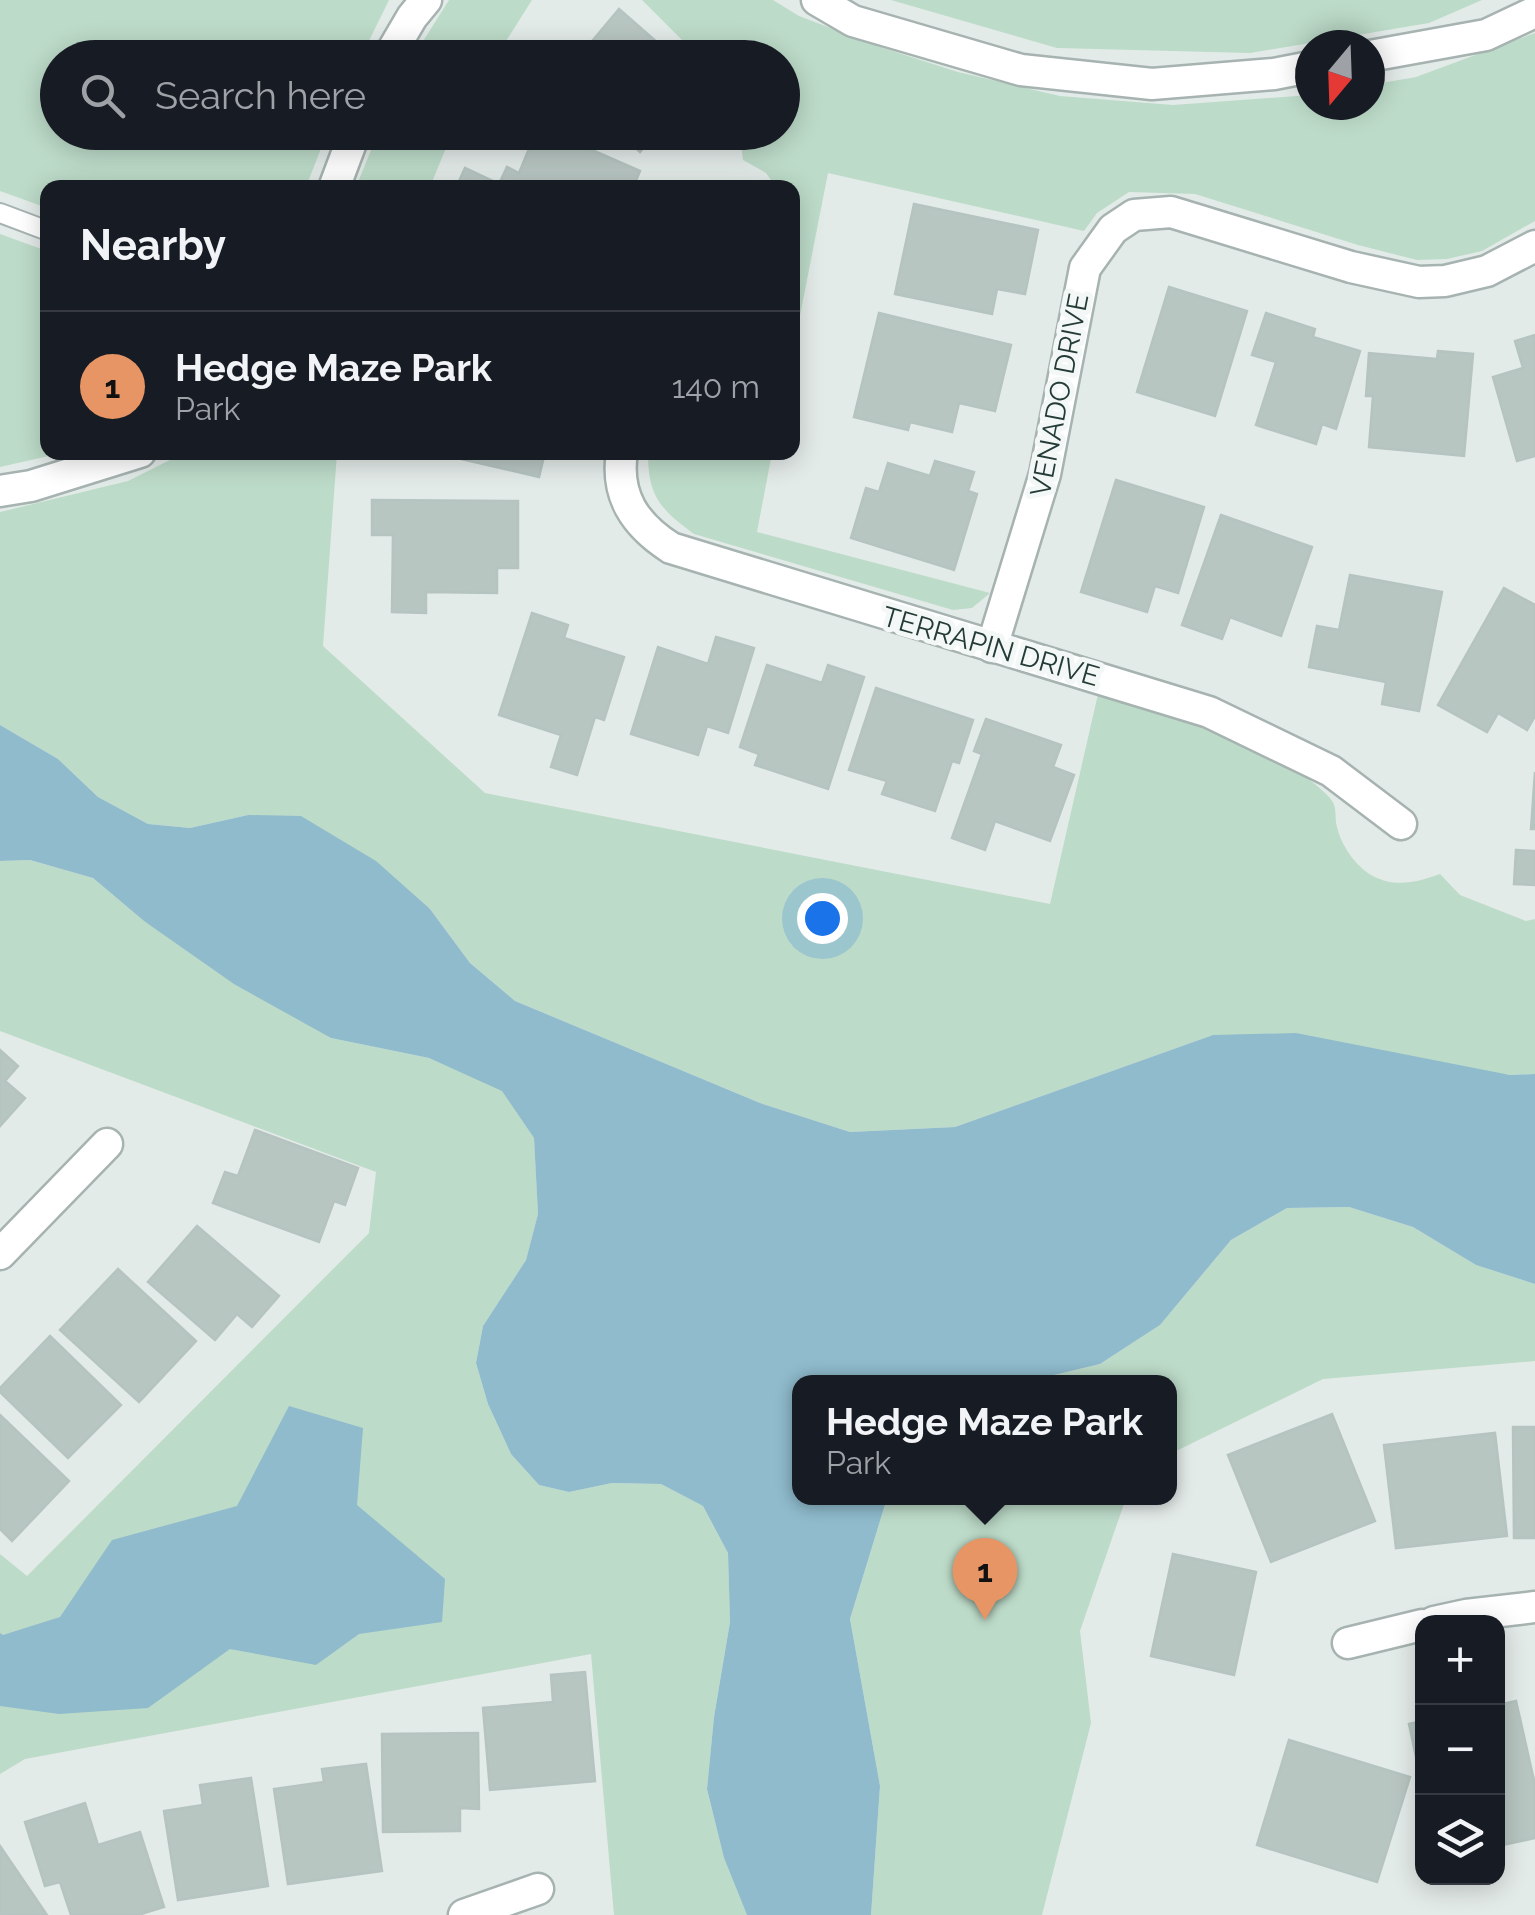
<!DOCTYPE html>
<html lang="en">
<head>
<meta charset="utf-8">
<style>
	:root { --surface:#171b24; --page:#20242c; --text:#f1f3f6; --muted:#9ea1a6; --line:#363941; --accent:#e79565 }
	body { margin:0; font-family:Raleway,sans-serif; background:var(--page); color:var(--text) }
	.controls { position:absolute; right:30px; bottom:30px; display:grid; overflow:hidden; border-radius:20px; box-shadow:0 5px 25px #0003 }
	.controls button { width:90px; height:90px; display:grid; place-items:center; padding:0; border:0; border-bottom:2px solid var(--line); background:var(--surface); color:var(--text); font:50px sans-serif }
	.compass { position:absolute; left:1295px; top:30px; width:90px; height:90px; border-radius:50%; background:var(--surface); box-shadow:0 5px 25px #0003; rotate:199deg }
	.you { position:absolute; left:822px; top:918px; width:35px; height:35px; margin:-25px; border:8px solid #fff; border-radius:50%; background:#1a73e8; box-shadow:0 0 0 15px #1a73e833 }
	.badge { display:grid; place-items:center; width:65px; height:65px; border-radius:50%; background:var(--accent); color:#111; font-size:32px; font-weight:700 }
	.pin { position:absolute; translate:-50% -82px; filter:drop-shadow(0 2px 5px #0008) }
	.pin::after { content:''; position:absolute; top:52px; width:35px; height:30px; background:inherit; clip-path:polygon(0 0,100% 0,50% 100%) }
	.popup { position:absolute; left:792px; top:1375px; width:385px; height:130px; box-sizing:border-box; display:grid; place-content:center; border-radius:20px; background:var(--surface); filter:drop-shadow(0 2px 8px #0005); font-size:32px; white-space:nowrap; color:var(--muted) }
	.popup b { font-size:38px; color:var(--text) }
	.popup::after { content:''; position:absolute; left:50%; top:100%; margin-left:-20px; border:20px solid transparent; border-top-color:var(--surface) }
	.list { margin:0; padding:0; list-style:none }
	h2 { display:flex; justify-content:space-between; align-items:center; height:130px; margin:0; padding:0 40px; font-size:42px }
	h2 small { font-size:32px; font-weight:400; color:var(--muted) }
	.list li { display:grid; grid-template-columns:65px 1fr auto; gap:30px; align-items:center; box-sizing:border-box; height:150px; padding:0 40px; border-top:2px solid var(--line) }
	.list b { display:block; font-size:38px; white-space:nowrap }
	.list p { margin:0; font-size:32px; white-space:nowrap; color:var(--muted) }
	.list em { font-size:32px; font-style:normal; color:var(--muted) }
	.icon { flex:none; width:55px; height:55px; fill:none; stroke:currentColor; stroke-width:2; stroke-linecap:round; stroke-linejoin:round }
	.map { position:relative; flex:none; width:1535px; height:1915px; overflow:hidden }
	.search { position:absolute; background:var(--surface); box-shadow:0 5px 25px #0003; left:40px; top:40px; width:760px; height:110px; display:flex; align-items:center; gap:25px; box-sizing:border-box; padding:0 35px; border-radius:55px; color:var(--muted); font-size:38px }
	.panel { position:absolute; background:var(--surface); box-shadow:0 5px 25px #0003; left:40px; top:180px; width:760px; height:280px; border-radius:20px }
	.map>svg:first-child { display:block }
</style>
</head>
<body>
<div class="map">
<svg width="1535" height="1915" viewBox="0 0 1535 1915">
	<rect width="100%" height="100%" fill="#e3ebe9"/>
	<!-- green -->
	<g fill="#bddbc9">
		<path d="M 0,0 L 389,0 L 361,57 L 58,58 L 58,132 L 327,133 L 306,187 L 48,188 L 47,208 L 0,191 Z"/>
		<path d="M 449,0 L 532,0 L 496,57 L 413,57 Z"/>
		<path d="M 642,0 L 773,0 L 799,16 L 883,48 L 958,72 L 1060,96 L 1173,105 L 1310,95 L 1310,105 L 1370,105 L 1370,85 L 1416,77 L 1535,33 L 1535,221 L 1482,251 L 1447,259 L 1417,260 L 1358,245 L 1195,194 L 1129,192 L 1097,213 L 1084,231 L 828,173 L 793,351 L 792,188 L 776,187 L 766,173 L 743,160 L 740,133 L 782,132 L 782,58 L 699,57 Z"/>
		<path d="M 891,0 L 1482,0 L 1429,23 L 1250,53 L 1057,48 Z"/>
		<path d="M 378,133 L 452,133 L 430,187 L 356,187 Z"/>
		<path d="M 0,234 L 47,251 L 48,452 L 62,453 L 0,467 Z"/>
		<path d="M 184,453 L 337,453 L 323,646 L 485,793 L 1050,904 L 1098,694 C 1168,715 1280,745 1330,798 C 1338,807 1334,816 1337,827 C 1341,845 1356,867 1373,876 C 1395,888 1418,882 1440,874 L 1460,895 L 1526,921 L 1535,919 L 1535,1074 L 1510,1075 L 1213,1035 L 955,1127 L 850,1132 L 760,1103 L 515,1001 L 470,963 L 430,909 L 248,815 L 190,828 L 148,824 L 98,797 L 58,759 L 0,725 L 0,512 L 128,481 Z"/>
		<path d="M 648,453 L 772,453 L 757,532 L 990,593 L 972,608 L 953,610 L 694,534 C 660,509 648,496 648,453 Z"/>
		<path d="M 30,860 L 93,878 L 144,921 L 331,1038 L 429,1058 L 502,1090 L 534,1138 L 538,1214 L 526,1260 L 483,1326 L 476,1363 L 488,1404 L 511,1454 L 539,1485 L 569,1492 L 612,1483 L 661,1484 L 703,1506 L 728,1553 L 730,1622 L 714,1717 L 707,1789 L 724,1858 L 747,1915 L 614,1915 L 591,1654 L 25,1759 L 0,1774 L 0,1554 L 27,1576 L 369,1233 L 376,1172 L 0,1031 L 0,861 Z"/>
		<path d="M 1349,1207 L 1413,1227 L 1476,1265 L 1535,1284 L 1535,1361 L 1323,1379 L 1170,1454 L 1170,1382 L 1025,1382 L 1100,1364 L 1160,1325 L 1231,1240 L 1287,1208 Z"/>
		<path d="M 887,1498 L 1126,1498 L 1080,1631 L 1091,1723 L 1042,1915 L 871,1915 L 880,1786 L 850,1619 Z"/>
	</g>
	<!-- water -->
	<g fill="#8fbbcc">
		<path d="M 0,725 L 58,759 L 98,797 L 148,824 L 190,828 L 248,815 L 301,816 L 376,861 L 430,909 L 470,963 L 515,1001 L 760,1103 L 850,1132 L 955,1127 L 1213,1035 L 1296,1033 L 1510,1075 L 1535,1074 L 1535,1284 L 1476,1265 L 1413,1227 L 1349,1207 L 1287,1208 L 1231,1240 L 1160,1325 L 1100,1364 L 1025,1382 L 800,1382 L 800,1498 L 887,1498 L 850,1619 L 880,1786 L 871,1915 L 747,1915 L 724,1858 L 707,1789 L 714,1717 L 730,1622 L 728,1553 L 703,1506 L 661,1484 L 612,1483 L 569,1492 L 539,1485 L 511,1454 L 488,1404 L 476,1363 L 483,1326 L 526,1260 L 538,1214 L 534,1138 L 502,1091 L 429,1058 L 331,1038 L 234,984 L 144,921 L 93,878 L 30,860 L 0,861 Z"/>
		<path d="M 289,1406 L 363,1428 L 357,1505 L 445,1579 L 442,1622 L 359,1634 L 316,1665 L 230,1649 L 148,1708 L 59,1714 L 0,1706 L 0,1633 L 3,1635 L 60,1617 L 112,1540 L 237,1506 Z"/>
	</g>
	<!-- building -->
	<g fill="#b8c6c2" stroke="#b5c4c0" stroke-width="2.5">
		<path d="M 619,9 L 675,58 L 578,58 Z"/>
		<path d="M 536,132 L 551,132 L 640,171 L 633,188 L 456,188 L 465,168 L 499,184 L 507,167 L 519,173 Z"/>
		<path d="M 618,132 L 657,132 L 640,152 Z"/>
		<path d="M 914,204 L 1038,230 L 1025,294 L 997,289 L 992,314 L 895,294 Z"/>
		<path d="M 1169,287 L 1247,311 L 1215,416 L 1137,392 Z"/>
		<path d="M 879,313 L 1011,345 L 995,411 L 959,403 L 952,432 L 910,422 L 908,430 L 854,417 Z"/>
		<path d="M 1266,313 L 1315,329 L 1313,337 L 1360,351 L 1336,429 L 1322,424 L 1316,444 L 1256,425 L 1276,362 L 1252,355 Z"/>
		<path d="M 1535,335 L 1535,456 L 1517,461 L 1493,377 L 1523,368 L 1515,341 Z"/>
		<path d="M 1438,351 L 1473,354 L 1464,456 L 1369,447 L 1373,396 L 1366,396 L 1369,353 L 1437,359 Z"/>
		<path d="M 431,452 L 545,452 L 539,477 Z"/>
		<path d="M 935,461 L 974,472 L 968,491 L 977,494 L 954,570 L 851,538 L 866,488 L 879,492 L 888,463 L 930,476 Z"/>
		<path d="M 1116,480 L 1204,507 L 1178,593 L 1155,586 L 1147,612 L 1081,592 Z"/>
		<path d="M 372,500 L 518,501 L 518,568 L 497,568 L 497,593 L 426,592 L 426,613 L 392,612 L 393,535 L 372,535 Z"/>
		<path d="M 1221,515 L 1312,547 L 1281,636 L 1230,617 L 1222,639 L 1182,625 Z"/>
		<path d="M 1350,575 L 1442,592 L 1419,711 L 1382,704 L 1386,682 L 1309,667 L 1317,626 L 1339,630 Z"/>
		<path d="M 1504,588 L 1535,605 L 1535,716 L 1527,730 L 1498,713 L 1487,732 L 1438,705 Z"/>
		<path d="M 532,613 L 568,625 L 564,638 L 624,657 L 604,720 L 595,717 L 577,775 L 551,767 L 561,735 L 499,715 Z"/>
		<path d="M 716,637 L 754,648 L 728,733 L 707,726 L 698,755 L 631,734 L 658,647 L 708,664 Z"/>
		<path d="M 767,665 L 822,683 L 828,665 L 864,677 L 828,789 L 755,765 L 759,754 L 740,747 Z"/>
		<path d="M 876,688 L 973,720 L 959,763 L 952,761 L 935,811 L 882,794 L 887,781 L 849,770 Z"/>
		<path d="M 986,719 L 1061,745 L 1053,767 L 1074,775 L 1050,841 L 995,821 L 985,850 L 952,838 L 982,754 L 974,751 Z"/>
		<path d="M 1535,772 L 1535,829 L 1531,829 Z"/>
		<path d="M 1516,850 L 1535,851 L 1535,885 L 1514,884 Z"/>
		<path d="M 0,1050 L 18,1066 L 5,1081 L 25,1098 L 0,1126 Z"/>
		<path d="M 255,1130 L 358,1168 L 345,1205 L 334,1201 L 319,1242 L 213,1203 L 225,1172 L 238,1176 Z"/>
		<path d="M 197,1226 L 279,1296 L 252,1327 L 237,1314 L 215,1340 L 148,1282 Z"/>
		<path d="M 118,1269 L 196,1341 L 139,1402 L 60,1330 Z"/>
		<path d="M 50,1336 L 121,1405 L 68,1458 L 0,1392 L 0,1388 Z"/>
		<path d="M 1332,1414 L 1375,1521 L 1271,1562 L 1228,1455 Z"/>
		<path d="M 0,1415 L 69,1481 L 12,1541 L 0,1529 Z"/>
		<path d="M 1513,1427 L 1535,1427 L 1535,1538 L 1514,1538 Z"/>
		<path d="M 1495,1433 L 1507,1536 L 1396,1548 L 1384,1445 Z"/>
		<path d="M 1173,1554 L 1256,1572 L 1234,1675 L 1151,1656 Z"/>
		<path d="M 585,1672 L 595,1781 L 490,1790 L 483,1708 L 553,1702 L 551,1675 Z"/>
		<path d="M 1516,1701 L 1535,1785 L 1535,1838 L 1498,1846 L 1498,1705 Z"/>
		<path d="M 1422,1721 L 1422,1785 L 1409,1724 Z"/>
		<path d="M 478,1733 L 479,1809 L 460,1808 L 460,1831 L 383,1832 L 382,1734 Z"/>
		<path d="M 1289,1740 L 1410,1777 L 1377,1882 L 1257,1845 Z"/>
		<path d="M 366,1764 L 382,1871 L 288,1884 L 274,1789 L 324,1782 L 322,1769 Z"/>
		<path d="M 251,1778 L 268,1886 L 178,1900 L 164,1811 L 203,1805 L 200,1785 Z"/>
		<path d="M 85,1803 L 98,1845 L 140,1832 L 164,1907 L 138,1915 L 71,1915 L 60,1882 L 45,1886 L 25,1822 Z"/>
		<path d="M 0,1846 L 47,1915 L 0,1915 Z"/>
	</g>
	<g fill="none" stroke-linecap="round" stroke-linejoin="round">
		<!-- service casing -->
		<g stroke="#a6b3b0" stroke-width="22">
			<path id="service" d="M 0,213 L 48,231"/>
		</g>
		<!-- minor casing -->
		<g stroke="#a6b3b0" stroke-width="35">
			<g id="minor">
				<path d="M 388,58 L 412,17 L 426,0"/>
				<path d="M 334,188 L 355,132"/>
				<path d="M 622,452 C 615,496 635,525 671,548 L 1209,712 L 1331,771 L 1401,824"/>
				<path d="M 0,491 L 31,486 L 140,452"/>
				<path d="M 992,647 L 1045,474 L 1085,268 L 1113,229 L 1134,215 L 1171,212 L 1351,267 L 1419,282 L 1445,281 L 1487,271 L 1535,246"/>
				<path d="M 0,1254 L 107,1144"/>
				<path d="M 1434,1622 L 1466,1615 L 1535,1607"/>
				<path d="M 1348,1643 L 1422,1625"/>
				<path d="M 464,1915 L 538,1889"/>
			</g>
		</g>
		<!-- tertiary casing -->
		<g stroke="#a6b3b0" stroke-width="35">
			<g id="tertiary">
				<path d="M 817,0 L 853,21 L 1021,70 L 1152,84 L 1274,74 L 1310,67"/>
				<path d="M 1370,56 L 1486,35 L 1535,12"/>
			</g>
		</g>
		<!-- service -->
		<use href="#service" stroke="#fff" stroke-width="18"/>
		<!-- minor -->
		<use href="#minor" stroke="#fff" stroke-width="30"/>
		<!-- tertiary -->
		<use href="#tertiary" stroke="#fff" stroke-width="30"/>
	</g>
	<g text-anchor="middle" stroke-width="10" stroke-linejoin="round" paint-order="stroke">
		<!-- street labels -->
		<g font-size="28" fill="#243b38" stroke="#f3f8f6">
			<text transform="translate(1059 395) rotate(-79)" y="10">VENADO DRIVE</text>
			<text transform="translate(991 646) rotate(16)" y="10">TERRAPIN DRIVE</text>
		</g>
	</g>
</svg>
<div class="controls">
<button>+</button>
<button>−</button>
<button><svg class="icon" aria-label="layers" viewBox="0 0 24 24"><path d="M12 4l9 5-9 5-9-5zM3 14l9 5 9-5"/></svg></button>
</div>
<svg class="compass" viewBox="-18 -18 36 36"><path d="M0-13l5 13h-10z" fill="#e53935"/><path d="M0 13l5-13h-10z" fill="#9ea1a6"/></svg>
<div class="you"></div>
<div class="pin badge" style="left:985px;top:1620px">1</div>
<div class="popup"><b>Hedge Maze Park</b>Park</div>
<div class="search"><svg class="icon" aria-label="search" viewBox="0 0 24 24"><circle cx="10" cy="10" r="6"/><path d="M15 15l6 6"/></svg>Search here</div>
<section class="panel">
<h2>Nearby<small></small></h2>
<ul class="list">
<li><span class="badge">1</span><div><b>Hedge Maze Park</b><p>Park</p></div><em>140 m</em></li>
</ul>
</section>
</div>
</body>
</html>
